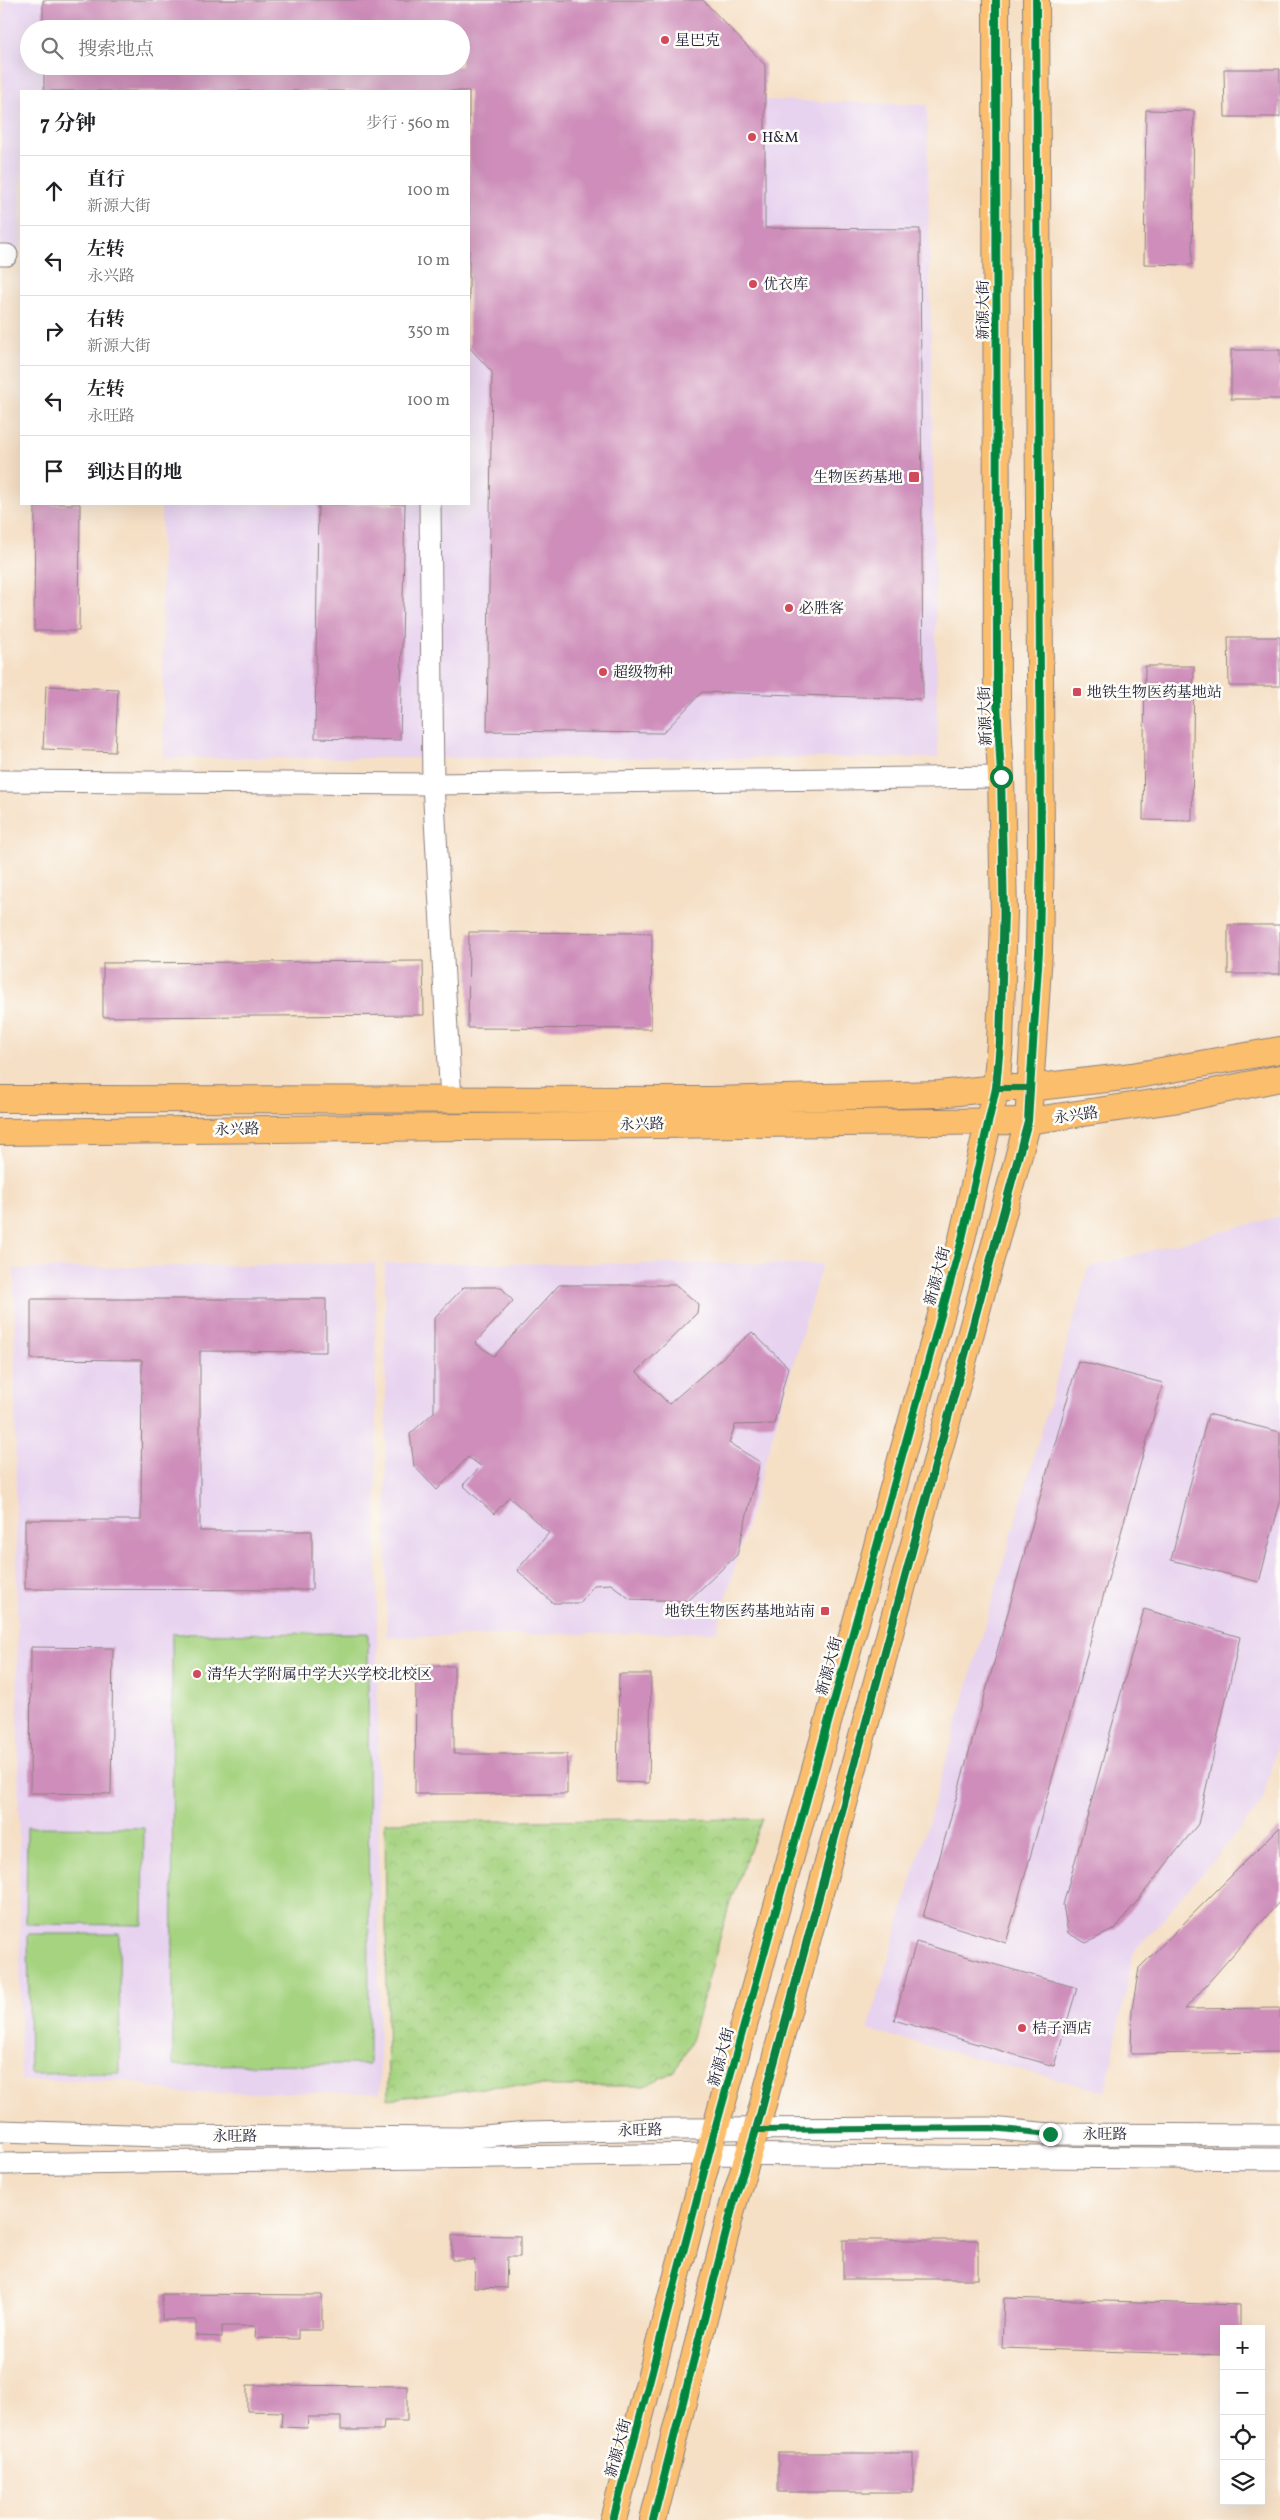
<!DOCTYPE html>
<html lang="zh">
<head>
<meta charset="utf-8">
<style>
	:root { --surface:#fff; --page:#f2f2f2; --text:#202124; --muted:#757577; --line:#e0e0e0 }
	body { margin:0; font-family:Vollkorn,"Noto Serif SC",serif; background:var(--page); color:var(--text) }
	.controls { position:absolute; right:15px; bottom:15px; display:grid; overflow:hidden; border-radius:0px; box-shadow:0 5px 20px #0002 }
	.controls button { width:45px; height:45px; display:grid; place-items:center; padding:0; border:0; border-bottom:1px solid var(--line); background:var(--surface); color:var(--text); font:25px sans-serif }
	.stop { position:absolute; width:15px; height:15px; margin:-11px; border:4px solid #0b8043; border-radius:50%; background:#fff }
	.stop.end { background:#0b8043; border-color:#fff; box-shadow:0 1px 5px #0008 }
	.list { margin:0; padding:0; list-style:none }
	h2 { display:flex; justify-content:space-between; align-items:center; height:65px; margin:0; padding:0 20px; font-size:21px }
	h2 small { font-size:16px; font-weight:400; color:var(--muted) }
	.list li { display:grid; grid-template-columns:32px 1fr auto; gap:15px; align-items:center; box-sizing:border-box; height:70px; padding:0 20px; border-top:1px solid var(--line) }
	.list b { display:block; font-size:19px; white-space:nowrap }
	.list p { margin:0; font-size:16px; white-space:nowrap; color:var(--muted) }
	.list em { font-size:16px; font-style:normal; color:var(--muted) }
	.icon { flex:none; width:28px; height:28px; fill:none; stroke:currentColor; stroke-width:2; stroke-linecap:round; stroke-linejoin:round }
	.map { position:relative; flex:none; width:1280px; height:2520px; overflow:hidden }
	.search { position:absolute; background:var(--surface); box-shadow:0 5px 20px #0002; left:20px; top:20px; width:450px; height:55px; display:flex; align-items:center; gap:12px; box-sizing:border-box; padding:0 18px; border-radius:28px; color:var(--muted); font-size:19px }
	.panel { position:absolute; background:var(--surface); box-shadow:0 5px 20px #0002; left:20px; top:90px; width:450px; height:415px; border-radius:0px }
	.map>svg:first-child { display:block }
</style>
</head>
<body>
<div class="map">
<svg width="1280" height="2520" viewBox="0 0 1280 2520">
	<defs>
		<pattern id="park-crowns" width="20" height="18" patternUnits="userSpaceOnUse" patternTransform="scale(1.25)"><rect width="20" height="18" fill="#a6d380"/><path d="M2 6a3 3 0 1 1 6 0M12 15a3 3 0 1 1 6 0" fill="none" stroke="#8fb570"/></pattern>
	</defs>
	<rect width="100%" height="100%" fill="#fdfcf7"/>
	<filter id="ink" filterUnits="userSpaceOnUse"><feTurbulence type="fractalNoise" baseFrequency=".02" numOctaves="2"/><feDisplacementMap in="SourceGraphic" scale="10" xChannelSelector="R" yChannelSelector="G"/><feConvolveMatrix kernelMatrix="1 2 1 2 8 2 1 2 1" color-interpolation-filters="sRGB"/></filter>
	<filter id="wash" filterUnits="userSpaceOnUse"><feTurbulence type="fractalNoise" baseFrequency=".0096" numOctaves="4" result="noise"/><feDisplacementMap in="SourceGraphic" scale="20" xChannelSelector="R" yChannelSelector="G"/><feGaussianBlur stdDeviation="1.12" result="paint"/><feColorMatrix in="noise" values="0 0 0 0 0 0 0 0 0 0 0 0 0 0 0 0 0 1.4 0 .05"/><feComposite in="paint" operator="in"/></filter>
	<g filter="url(#wash)">
		<rect width="100%" height="100%" fill="#f5dfc5"/>
		<!-- built -->
		<g fill="#e7d2ef" fill-rule="evenodd">
			<path d="M 3,0 L 694,0 L 766,100 L 927,105 L 938,758 L 164,758 L 161,504 L 469,504 L 469,91 L 21,91 L 21,248 L 1,248 ZM 29,29 L 461,29 L 461,66 L 29,66 Z"/>
			<path d="M 1280,1216 L 1280,1731 L 1263,1802 L 1132,1955 L 1106,2092 L 868,2030 L 1089,1267 Z"/>
			<path d="M 375,1263 L 380,2093 L 176,2093 L 126,2080 L 21,2081 L 14,1269 Z"/>
			<path d="M 385,1263 L 822,1264 L 716,1632 L 387,1637 Z"/>
		</g>
		<!-- park -->
		<path fill="url(#park-crowns)" stroke="#647a5e" d="M 762,1819 L 731,1899 L 690,2044 L 675,2071 L 644,2086 L 500,2086 L 388,2099 L 385,1822 Z"/>
		<!-- pitch -->
		<g fill="#a6d380" stroke="#647a5e">
			<path d="M 368,1633 L 369,2064 L 173,2065 L 172,1634 Z"/>
			<path d="M 27,1827 L 144,1828 L 143,1925 L 26,1924 Z"/>
			<path d="M 28,1934 L 119,1934 L 120,2073 L 30,2074 Z"/>
		</g>
		<g id="blocks">
			<!-- building -->
			<g fill="#ce8dba">
				<path d="M 43,0 L 703,0 L 765,65 L 765,228 L 920,229 L 923,699 L 702,692 L 663,733 L 487,731 L 492,372 L 469,347 L 469,91 L 44,91 L 44,66 L 461,66 L 461,29 L 43,29 Z"/>
				<path d="M 1224,69 L 1280,69 L 1280,117 L 1225,117 Z"/>
				<path d="M 1146,110 L 1194,111 L 1192,265 L 1144,264 Z"/>
				<rect x="1231" y="350" width="49" height="49"/>
				<path d="M 35,504 L 80,504 L 79,631 L 34,631 Z"/>
				<path d="M 318,504 L 405,504 L 400,740 L 315,738 Z"/>
				<path d="M 1228,637 L 1280,637 L 1280,686 L 1229,686 Z"/>
				<path d="M 1145,666 L 1194,666 L 1192,821 L 1143,820 Z"/>
				<path d="M 46,686 L 118,689 L 115,752 L 43,749 Z"/>
				<rect x="1228" y="925" width="52" height="49"/>
				<path d="M 469,932 L 652,933 L 651,1029 L 468,1028 Z"/>
				<path d="M 423,961 L 424,1015 L 103,1017 L 103,963 Z"/>
				<path d="M 559,1285 L 676,1285 L 698,1304 L 697,1313 L 637,1372 L 669,1404 L 752,1332 L 788,1367 L 774,1424 L 735,1425 L 729,1443 L 760,1462 L 737,1555 L 688,1601 L 630,1599 L 611,1584 L 594,1585 L 580,1603 L 553,1603 L 517,1570 L 549,1533 L 509,1497 L 494,1514 L 463,1485 L 481,1466 L 468,1457 L 437,1490 L 414,1466 L 410,1434 L 434,1412 L 434,1318 L 464,1287 L 501,1287 L 513,1301 L 475,1343 L 494,1356 Z"/>
				<path d="M 31,1299 L 326,1299 L 326,1352 L 200,1351 L 200,1531 L 312,1531 L 312,1590 L 25,1589 L 25,1520 L 141,1520 L 142,1360 L 31,1359 Z"/>
				<path d="M 1078,1361 L 1163,1383 L 1006,1943 L 923,1917 Z"/>
				<path d="M 1208,1414 L 1280,1432 L 1280,1502 L 1259,1582 L 1171,1560 Z"/>
				<path d="M 1144,1609 L 1240,1637 L 1198,1824 L 1115,1929 L 1086,1943 L 1068,1933 L 1063,1905 Z"/>
				<path d="M 31,1647 L 113,1648 L 111,1794 L 30,1793 Z"/>
				<path d="M 416,1666 L 454,1666 L 454,1754 L 567,1754 L 567,1794 L 415,1794 Z"/>
				<path d="M 619,1674 L 651,1674 L 649,1783 L 617,1782 Z"/>
				<path d="M 1280,1827 L 1280,1901 L 1185,2009 L 1280,2008 L 1280,2052 L 1131,2054 L 1132,2009 L 1139,1968 Z"/>
				<path d="M 916,1942 L 1077,1988 L 1054,2066 L 894,2020 Z"/>
				<path d="M 452,2235 L 520,2236 L 520,2257 L 507,2257 L 506,2288 L 474,2287 L 475,2260 L 452,2260 Z"/>
				<rect x="843" y="2240" width="135" height="39"/>
				<path d="M 162,2294 L 322,2295 L 322,2330 L 298,2330 L 298,2339 L 255,2338 L 256,2326 L 222,2326 L 222,2337 L 196,2336 L 196,2320 L 162,2320 Z"/>
				<path d="M 1004,2298 L 1240,2305 L 1240,2329 L 1224,2329 L 1224,2355 L 1002,2348 Z"/>
				<path d="M 247,2385 L 407,2386 L 407,2421 L 384,2421 L 383,2430 L 341,2430 L 341,2417 L 308,2417 L 307,2428 L 281,2427 L 282,2412 L 247,2411 Z"/>
				<rect x="778" y="2453" width="135" height="39"/>
			</g>
		</g>
	</g>
	<g filter="url(#ink)">
		<use href="#blocks" fill-opacity="0" stroke="#8c8080" stroke-width="1"/>
		<g fill="none" stroke-linecap="round" stroke-linejoin="round">
			<!-- minor casing -->
			<g stroke="#8c8080" stroke-width="23">
				<g id="minor">
					<path d="M 0,255 L 7,255"/>
					<path d="M 430,504 L 433,784 L 451,1100"/>
					<path d="M 0,781 L 433,784 L 1001,777"/>
					<path d="M 0,2131 L 160,2136 L 462,2138 L 528,2132 L 673,2129 L 991,2128 L 1050,2134 L 1280,2135"/>
					<path d="M 0,2164 L 710,2154 L 1280,2159"/>
				</g>
			</g>
			<!-- major casing -->
			<g stroke="#8c8080" stroke-width="28">
				<g id="major">
					<path d="M 0,1099 L 712,1100 L 939,1094 L 996,1088 L 1029,1088 L 1132,1076 L 1280,1050"/>
					<path d="M 0,1132 L 1028,1121 L 1180,1099 L 1280,1078"/>
					<path d="M 613,2520 L 715,2130 L 961,1243 L 996,1088 L 1000,1044 L 1004,913 L 1001,777 L 997,700 L 996,0"/>
					<path d="M 653,2520 L 733,2205 L 756,2130 L 1028,1121 L 1039,952 L 1041,844 L 1036,0"/>
				</g>
			</g>
			<!-- minor -->
			<use href="#minor" stroke="#fff" stroke-width="21"/>
			<!-- major -->
			<use href="#major" stroke="#fabe6d" stroke-width="26"/>
			<!-- cycleway casing -->
			<g stroke="#fdfcf7" stroke-width="11">
				<g id="cycleway">
					<path d="M 613,2520 L 715,2130 L 961,1243 L 996,1088 L 1000,1044 L 1004,913 L 1001,777 L 997,700 L 996,0"/>
					<path d="M 653,2520 L 733,2205 L 756,2130 L 1028,1121 L 1039,952 L 1041,844 L 1036,0"/>
				</g>
			</g>
			<!-- cycleway -->
			<use href="#cycleway" stroke="#00873e" stroke-width="8"/>
		</g>
	</g>
	<g fill="none" stroke-linecap="round" stroke-linejoin="round" filter="url(#ink)">
		<!-- route -->
		<path stroke="#0b8043" stroke-width="6" d="M 1001,777 C 1003,881 1005,985 996,1088 L 1029,1088 L 1028,1121 L 756,2130 L 991,2128 L 1050,2134"/>
	</g>
	<!-- markers -->
	<g fill="#d1495b" stroke="#fdfcf7" stroke-width="2">
		<circle cx="665" cy="40" r="5"/>
		<circle cx="752" cy="137" r="5"/>
		<circle cx="753" cy="284" r="5"/>
		<rect x="908" y="471" width="12" height="12" rx="2.5"/>
		<circle cx="789" cy="608" r="5"/>
		<circle cx="603" cy="672" r="5"/>
		<rect x="1072" y="687" width="10" height="10" rx="2.5"/>
		<rect x="820" y="1606" width="10" height="10" rx="2.5"/>
		<circle cx="197" cy="1674" r="5"/>
		<circle cx="1022" cy="2028" r="5"/>
	</g>
	<g text-anchor="middle" stroke-width="5" stroke-linejoin="round" paint-order="stroke">
		<!-- poi labels -->
		<g font-size="15" fill="#22223b" stroke="#fdfcf7" text-anchor="start">
			<text x="675" y="45">星巴克</text>
			<text x="762" y="142">H&amp;M</text>
			<text x="763" y="289">优衣库</text>
			<text x="903" y="482" text-anchor="end">生物医药基地</text>
			<text x="799" y="613">必胜客</text>
			<text x="613" y="677">超级物种</text>
			<text x="1087" y="697">地铁生物医药基地站</text>
			<text x="815" y="1616" text-anchor="end">地铁生物医药基地站南</text>
			<text x="207" y="1679">清华大学附属中学大兴学校北校区</text>
			<text x="1032" y="2033">桔子酒店</text>
		</g>
		<!-- street labels -->
		<g font-size="15" fill="#22223b" stroke="#fdfcf7">
			<text transform="translate(983 310) rotate(-90)" y="5">新源大街</text>
			<text transform="translate(985 716) rotate(-92)" y="5">新源大街</text>
			<text transform="translate(1076 1115) rotate(-8)" y="5">永兴路</text>
			<text transform="translate(642 1124) rotate(-1)" y="5">永兴路</text>
			<text transform="translate(237 1129) rotate(-1)" y="5">永兴路</text>
			<text transform="translate(937 1276) rotate(-75)" y="5">新源大街</text>
			<text transform="translate(829 1666) rotate(-75)" y="5">新源大街</text>
			<text transform="translate(721 2057) rotate(-75)" y="5">新源大街</text>
			<text transform="translate(640 2130) rotate(-1)" y="5">永旺路</text>
			<text x="1105" y="2139">永旺路</text>
			<text x="235" y="2141">永旺路</text>
			<text transform="translate(618 2448) rotate(-75)" y="5">新源大街</text>
		</g>
	</g>
</svg>
<div class="controls">
<button>+</button>
<button>−</button>
<button><svg class="icon" aria-label="locate" viewBox="0 0 24 24"><circle cx="12" cy="12" r="6"/><path d="M12 2v4M12 18v4M2 12h4M18 12h4"/></svg></button>
<button><svg class="icon" aria-label="layers" viewBox="0 0 24 24"><path d="M12 4l9 5-9 5-9-5zM3 14l9 5 9-5"/></svg></button>
</div>
<div class="stop" style="left:1001px;top:777px"></div>
<div class="stop end" style="left:1050px;top:2134px"></div>
<div class="search"><svg class="icon" aria-label="search" viewBox="0 0 24 24"><circle cx="10" cy="10" r="6"/><path d="M15 15l6 6"/></svg>搜索地点</div>
<section class="panel">
<h2>7 分钟<small>步行 · 560 m</small></h2>
<ul class="list">
<li><svg class="icon" aria-label="ahead" viewBox="0 0 24 24"><path d="M12 20V5M6 11l6-6 6 6"/></svg><div><b>直行</b><p>新源大街</p></div><em>100 m</em></li>
<li><svg class="icon" aria-label="left" viewBox="0 0 24 24"><path d="M17 20v-9H6M10 6l-5 5 5 5"/></svg><div><b>左转</b><p>永兴路</p></div><em>10 m</em></li>
<li><svg class="icon" aria-label="right" viewBox="0 0 24 24"><path d="M7 20v-9h11M14 6l5 5-5 5"/></svg><div><b>右转</b><p>新源大街</p></div><em>350 m</em></li>
<li><svg class="icon" aria-label="left" viewBox="0 0 24 24"><path d="M17 20v-9H6M10 6l-5 5 5 5"/></svg><div><b>左转</b><p>永旺路</p></div><em>100 m</em></li>
<li><svg class="icon" aria-label="arrive" viewBox="0 0 24 24"><path d="M6 21V4h12l-3 4 3 4H6"/></svg><div><b>到达目的地</b></div></li>
</ul>
</section>
</div>
</body>
</html>
